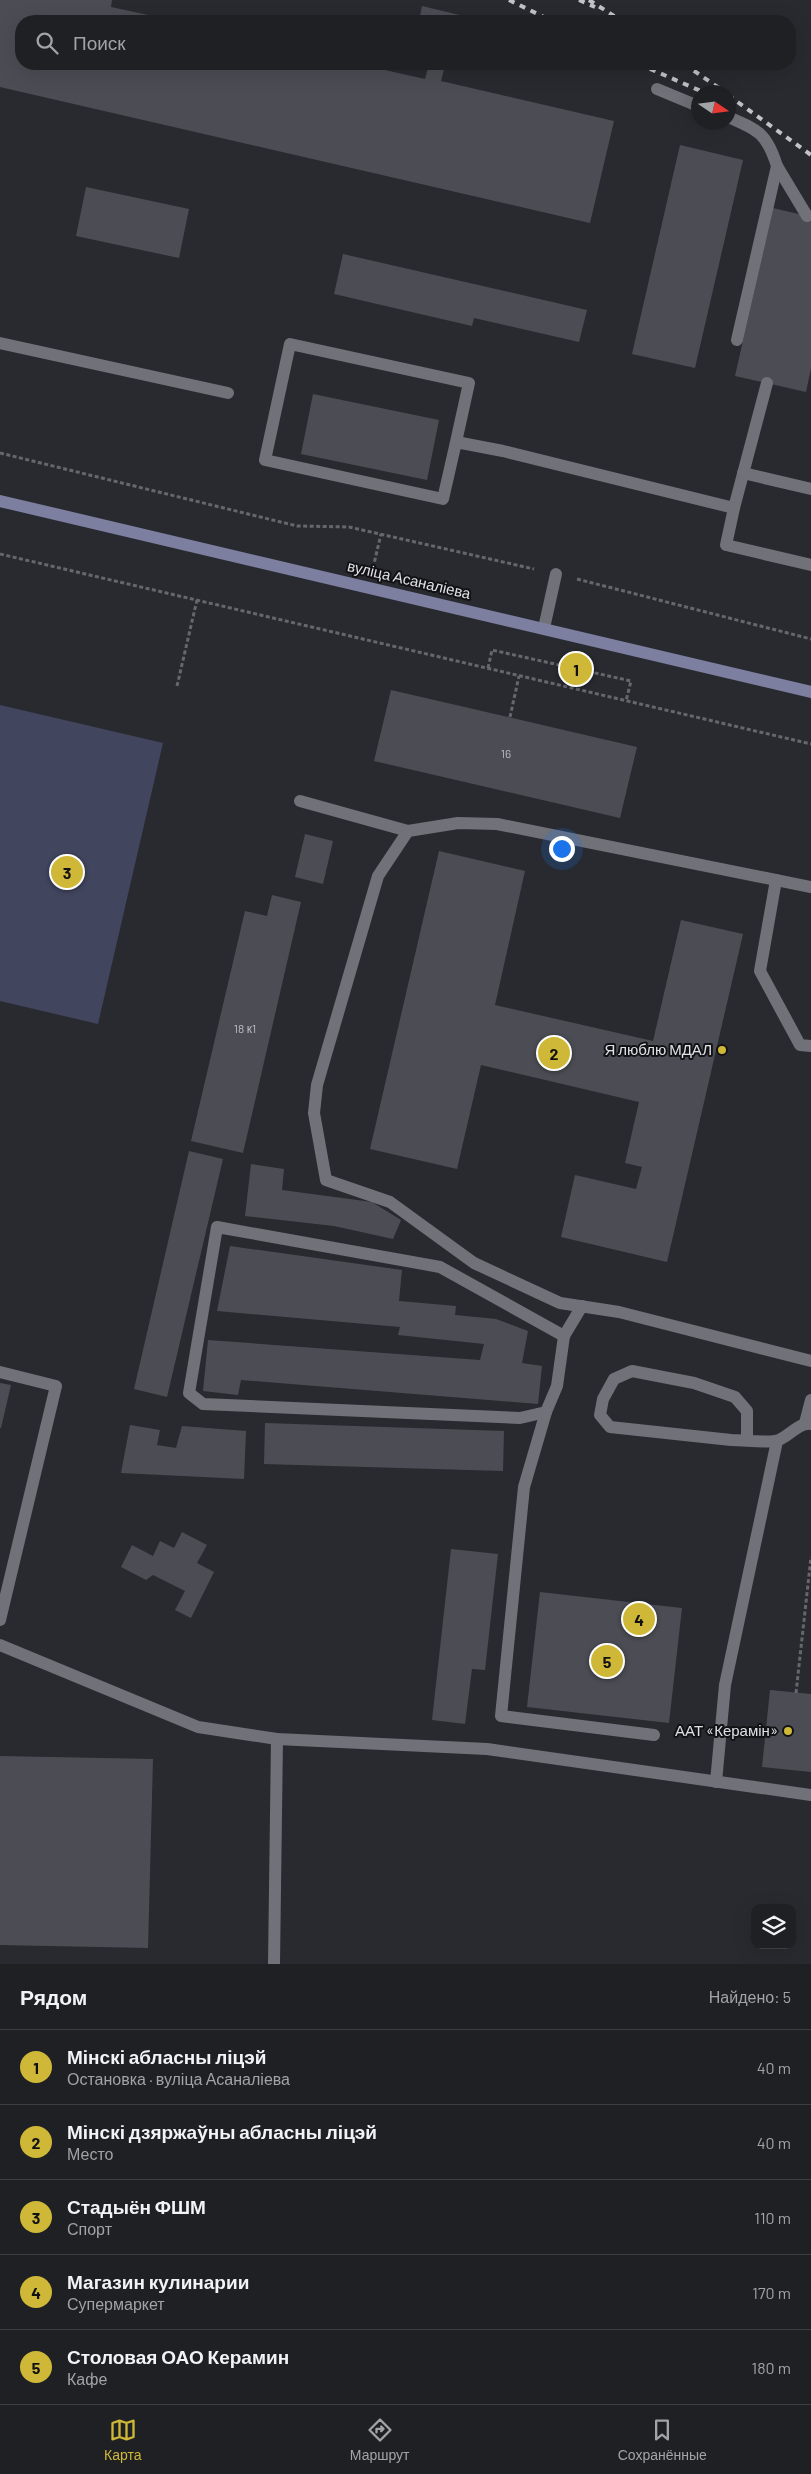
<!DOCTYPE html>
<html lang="ru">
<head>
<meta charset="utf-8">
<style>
	:root { --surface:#1f2024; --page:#27282c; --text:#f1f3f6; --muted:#a1a3a6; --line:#3c3e41; --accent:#cfb837 }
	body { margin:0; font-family:Barlow,sans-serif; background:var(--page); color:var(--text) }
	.controls { position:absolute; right:15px; bottom:15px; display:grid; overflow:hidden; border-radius:10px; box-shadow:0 5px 20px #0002 }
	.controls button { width:45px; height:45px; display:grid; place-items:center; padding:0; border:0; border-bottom:1px solid var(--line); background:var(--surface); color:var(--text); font:25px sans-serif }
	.compass { position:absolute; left:691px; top:85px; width:45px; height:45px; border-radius:50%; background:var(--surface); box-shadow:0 5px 20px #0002; rotate:103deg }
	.you { position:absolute; left:561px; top:848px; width:18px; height:18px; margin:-12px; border:4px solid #fff; border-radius:50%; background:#1a73e8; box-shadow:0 0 0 8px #1a73e833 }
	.badge { display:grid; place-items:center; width:32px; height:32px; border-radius:50%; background:var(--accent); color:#111; font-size:16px; font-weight:700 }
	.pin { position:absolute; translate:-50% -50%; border:2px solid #fff; box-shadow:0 1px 5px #0006 }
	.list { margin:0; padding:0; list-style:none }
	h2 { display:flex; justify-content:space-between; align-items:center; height:65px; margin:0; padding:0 20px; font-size:21px }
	h2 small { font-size:16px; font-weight:400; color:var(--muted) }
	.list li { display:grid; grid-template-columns:32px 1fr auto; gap:15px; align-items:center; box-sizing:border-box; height:75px; padding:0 20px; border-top:1px solid var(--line) }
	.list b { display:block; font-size:19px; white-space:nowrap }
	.list p { margin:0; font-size:16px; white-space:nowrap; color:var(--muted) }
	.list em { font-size:16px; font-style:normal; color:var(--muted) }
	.icon { flex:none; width:28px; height:28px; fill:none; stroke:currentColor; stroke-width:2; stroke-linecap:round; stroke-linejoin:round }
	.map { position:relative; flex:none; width:811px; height:1964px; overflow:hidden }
	.search { position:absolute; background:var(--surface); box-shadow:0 5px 20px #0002; left:15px; right:15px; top:15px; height:55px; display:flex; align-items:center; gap:12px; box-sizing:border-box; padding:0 18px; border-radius:20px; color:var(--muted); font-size:19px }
	.sheet { height:440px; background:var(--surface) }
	nav { display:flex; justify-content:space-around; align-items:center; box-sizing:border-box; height:70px; border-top:1px solid var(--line); background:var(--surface); font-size:14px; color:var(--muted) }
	nav a { display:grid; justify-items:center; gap:2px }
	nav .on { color:var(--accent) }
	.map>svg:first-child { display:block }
</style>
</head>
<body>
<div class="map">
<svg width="811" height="1964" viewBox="0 0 811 1964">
	<rect width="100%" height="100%" fill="#292a30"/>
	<!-- green -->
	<path fill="#41455e" d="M 0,705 L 163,743 L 98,1024 L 0,1001 Z"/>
	<!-- building -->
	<g fill="#4c4d54">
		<path d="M 0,0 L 112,0 L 111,7 L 171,20 L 21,21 L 21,64 L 358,64 L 425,79 L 429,64 L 461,64 L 460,69 L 445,65 L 441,81 L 614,121 L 590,223 L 0,87 Z"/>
		<path d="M 422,6 L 472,18 L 471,21 L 419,21 Z"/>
		<path d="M 680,145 L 743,160 L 695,368 L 632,354 Z"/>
		<path d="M 86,187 L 189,209 L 179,258 L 76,236 Z"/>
		<path d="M 773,208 L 811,217 L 811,368 L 806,392 L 735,376 Z"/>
		<path d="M 343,254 L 587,310 L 579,342 L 474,318 L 472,326 L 334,294 Z"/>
		<path d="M 313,394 L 439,420 L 427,480 L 301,454 Z"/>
		<path d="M 391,690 L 637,747 L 620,818 L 374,761 Z"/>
		<path d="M 305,834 L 333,841 L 323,884 L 295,877 Z"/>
		<path d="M 439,851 L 525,871 L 495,1005 L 653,1041 L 681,920 L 743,934 L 667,1262 L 561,1237 L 575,1175 L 636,1189 L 642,1167 L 625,1163 L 639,1102 L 481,1065 L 457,1169 L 370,1149 Z"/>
		<path d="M 272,895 L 301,902 L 243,1153 L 191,1141 L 245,911 L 267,916 Z"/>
		<path d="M 189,1151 L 223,1159 L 167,1397 L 134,1389 Z"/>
		<path d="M 251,1164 L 284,1169 L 282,1190 L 372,1202 L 401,1220 L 393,1239 L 334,1226 L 245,1216 Z"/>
		<path d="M 230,1246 L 402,1270 L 399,1301 L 456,1306 L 455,1315 L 496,1319 L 528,1331 L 522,1363 L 542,1366 L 538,1404 L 241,1380 L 238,1395 L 203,1391 L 208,1340 L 480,1360 L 484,1344 L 398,1335 L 400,1327 L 217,1311 Z"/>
		<path d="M 0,1383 L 11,1385 L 1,1428 L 0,1428 Z"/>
		<path d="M 265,1423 L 504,1431 L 503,1471 L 264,1464 Z"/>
		<path d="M 130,1425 L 160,1430 L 157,1445 L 176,1448 L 182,1426 L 246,1431 L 244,1479 L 121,1473 Z"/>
		<path d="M 182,1532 L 207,1545 L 197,1563 L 214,1572 L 191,1618 L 175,1610 L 185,1591 L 153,1575 L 146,1580 L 121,1567 L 132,1545 L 153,1556 L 160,1541 L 174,1548 Z"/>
		<path d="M 451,1549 L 498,1554 L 485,1670 L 472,1669 L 465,1724 L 432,1720 Z"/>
		<path d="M 540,1592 L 682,1608 L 669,1723 L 527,1707 Z"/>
		<path d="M 770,1690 L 811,1694 L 811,1772 L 762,1767 Z"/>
		<path d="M 0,1756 L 153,1759 L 148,1948 L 0,1945 Z"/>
	</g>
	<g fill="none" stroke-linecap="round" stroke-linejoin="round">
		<!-- path -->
		<g stroke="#66676d" stroke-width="3" stroke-dasharray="4 2.5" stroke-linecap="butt">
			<path d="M 0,453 L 297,526 L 349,527 L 534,569"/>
			<path d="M 0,554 L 811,744"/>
			<path d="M 373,568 L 381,534"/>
			<path d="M 577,579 L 811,639"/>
			<path d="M 488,668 L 492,650 L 631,681 L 626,701"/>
			<path d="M 177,686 L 197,600"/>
			<path d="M 510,717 L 519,676"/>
			<path d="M 796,1693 L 811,1557"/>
		</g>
		<!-- lane -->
		<g stroke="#707179" stroke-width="12">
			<path d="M 657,89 L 698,106"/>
			<path d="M 728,117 C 759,130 767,134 777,166 L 737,340"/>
			<path d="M 777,166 L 807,216"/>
			<path d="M 0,343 L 228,393"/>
			<path d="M 456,442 L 443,499 L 265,460 L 290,344 L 469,383 L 456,442 L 503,451 L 734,508 L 767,383"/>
			<path d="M 743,473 L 811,489"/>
			<path d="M 734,508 L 726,545 L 811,565"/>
			<path d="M 544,628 L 556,574"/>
			<path d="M 300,801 L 408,831 L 458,823 L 497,824 L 811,887"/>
			<path d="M 408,831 L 378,876 L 317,1085 L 314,1113 L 326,1180 L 390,1202 L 474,1263 L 560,1303 L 619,1312 L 811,1361"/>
			<path d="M 776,880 L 760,971 L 800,1045 L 811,1046"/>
			<path d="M 217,1227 L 440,1267 L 564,1336 L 557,1386 L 546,1412 L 520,1418 L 203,1404 L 189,1393 Z"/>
			<path d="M 564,1336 L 582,1306"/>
			<path d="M 0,1372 L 56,1386 L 0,1620"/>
			<path d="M 546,1412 L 524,1487 L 501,1716 L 654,1735"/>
			<path d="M 805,1423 L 811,1400"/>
			<path d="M 747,1440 L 747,1411 L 735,1397 L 694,1383 L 632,1371 L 614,1379 L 603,1399 L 600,1415 L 610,1427 L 731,1440 C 745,1440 762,1443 775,1441 C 788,1439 797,1422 811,1424"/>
			<path d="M 0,1645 L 198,1727 L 277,1739 L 487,1749 L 811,1795"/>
			<path d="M 716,1782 L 725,1685 L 777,1441"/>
			<path d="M 274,1964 L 277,1739"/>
		</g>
		<!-- secondary -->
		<path stroke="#7c7fa0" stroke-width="12" d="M 0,501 L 811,692"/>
		<!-- rail -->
		<g stroke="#c2c3c9" stroke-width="4" stroke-dasharray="6 6" stroke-linecap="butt">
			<path d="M 509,0 L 552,21"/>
			<path d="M 579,0 L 595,7"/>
			<path d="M 589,0 L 622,21"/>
			<path d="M 639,64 L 703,92"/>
			<path d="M 684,64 L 725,92"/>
			<path d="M 728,95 L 811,155"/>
		</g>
	</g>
	<!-- markers -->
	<g fill="#cfb837" stroke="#121215" stroke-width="2">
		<circle cx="722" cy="1050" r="5"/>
		<circle cx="788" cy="1731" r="5"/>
	</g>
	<g text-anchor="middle" stroke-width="4" stroke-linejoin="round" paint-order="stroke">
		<!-- number labels -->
		<g font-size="12" fill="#bbbcc2">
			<text x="506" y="758">16</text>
			<text x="245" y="1033">18 к1</text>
		</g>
		<!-- street labels -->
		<g font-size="15" fill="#e0e1e6" stroke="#121215">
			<text transform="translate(409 580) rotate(13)" y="5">вуліца Асаналіева</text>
		</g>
		<!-- poi labels -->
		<g font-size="15" fill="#e0e1e6" stroke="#121215" text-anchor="end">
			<text x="712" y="1055">Я люблю МДАЛ</text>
			<text x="778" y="1736">ААТ «Керамін»</text>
		</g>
	</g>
</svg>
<div class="controls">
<button><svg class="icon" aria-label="layers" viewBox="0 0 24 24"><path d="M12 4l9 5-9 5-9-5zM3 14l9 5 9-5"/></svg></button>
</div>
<svg class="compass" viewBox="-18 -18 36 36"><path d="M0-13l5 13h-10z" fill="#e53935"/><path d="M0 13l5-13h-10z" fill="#a1a3a6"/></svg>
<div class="you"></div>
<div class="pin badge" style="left:576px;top:669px">1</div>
<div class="pin badge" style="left:554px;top:1053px">2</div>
<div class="pin badge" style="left:67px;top:872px">3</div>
<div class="pin badge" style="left:639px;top:1619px">4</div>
<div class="pin badge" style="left:607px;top:1661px">5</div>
<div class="search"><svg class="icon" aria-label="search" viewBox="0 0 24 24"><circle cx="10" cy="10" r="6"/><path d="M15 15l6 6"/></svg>Поиск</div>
</div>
<section class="sheet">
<h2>Рядом<small>Найдено: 5</small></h2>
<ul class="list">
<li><span class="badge">1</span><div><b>Мінскі абласны ліцэй</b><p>Остановка · вуліца Асаналіева</p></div><em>40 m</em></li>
<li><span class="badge">2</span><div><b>Мінскі дзяржаўны абласны ліцэй</b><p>Место</p></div><em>40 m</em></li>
<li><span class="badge">3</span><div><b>Стадыён ФШМ</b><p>Спорт</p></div><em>110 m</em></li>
<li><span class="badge">4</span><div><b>Магазин кулинарии</b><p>Супермаркет</p></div><em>170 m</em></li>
<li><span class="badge">5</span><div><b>Столовая ОАО Керамин</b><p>Кафе</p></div><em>180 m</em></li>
</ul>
</section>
<nav>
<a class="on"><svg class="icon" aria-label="map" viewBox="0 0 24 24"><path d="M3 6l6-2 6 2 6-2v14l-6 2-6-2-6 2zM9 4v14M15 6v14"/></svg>Карта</a>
<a><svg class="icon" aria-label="directions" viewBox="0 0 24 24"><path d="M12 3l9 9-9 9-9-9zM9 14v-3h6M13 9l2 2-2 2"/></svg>Маршрут</a>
<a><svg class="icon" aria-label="saved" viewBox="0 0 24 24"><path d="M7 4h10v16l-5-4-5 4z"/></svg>Сохранённые</a>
</nav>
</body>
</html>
